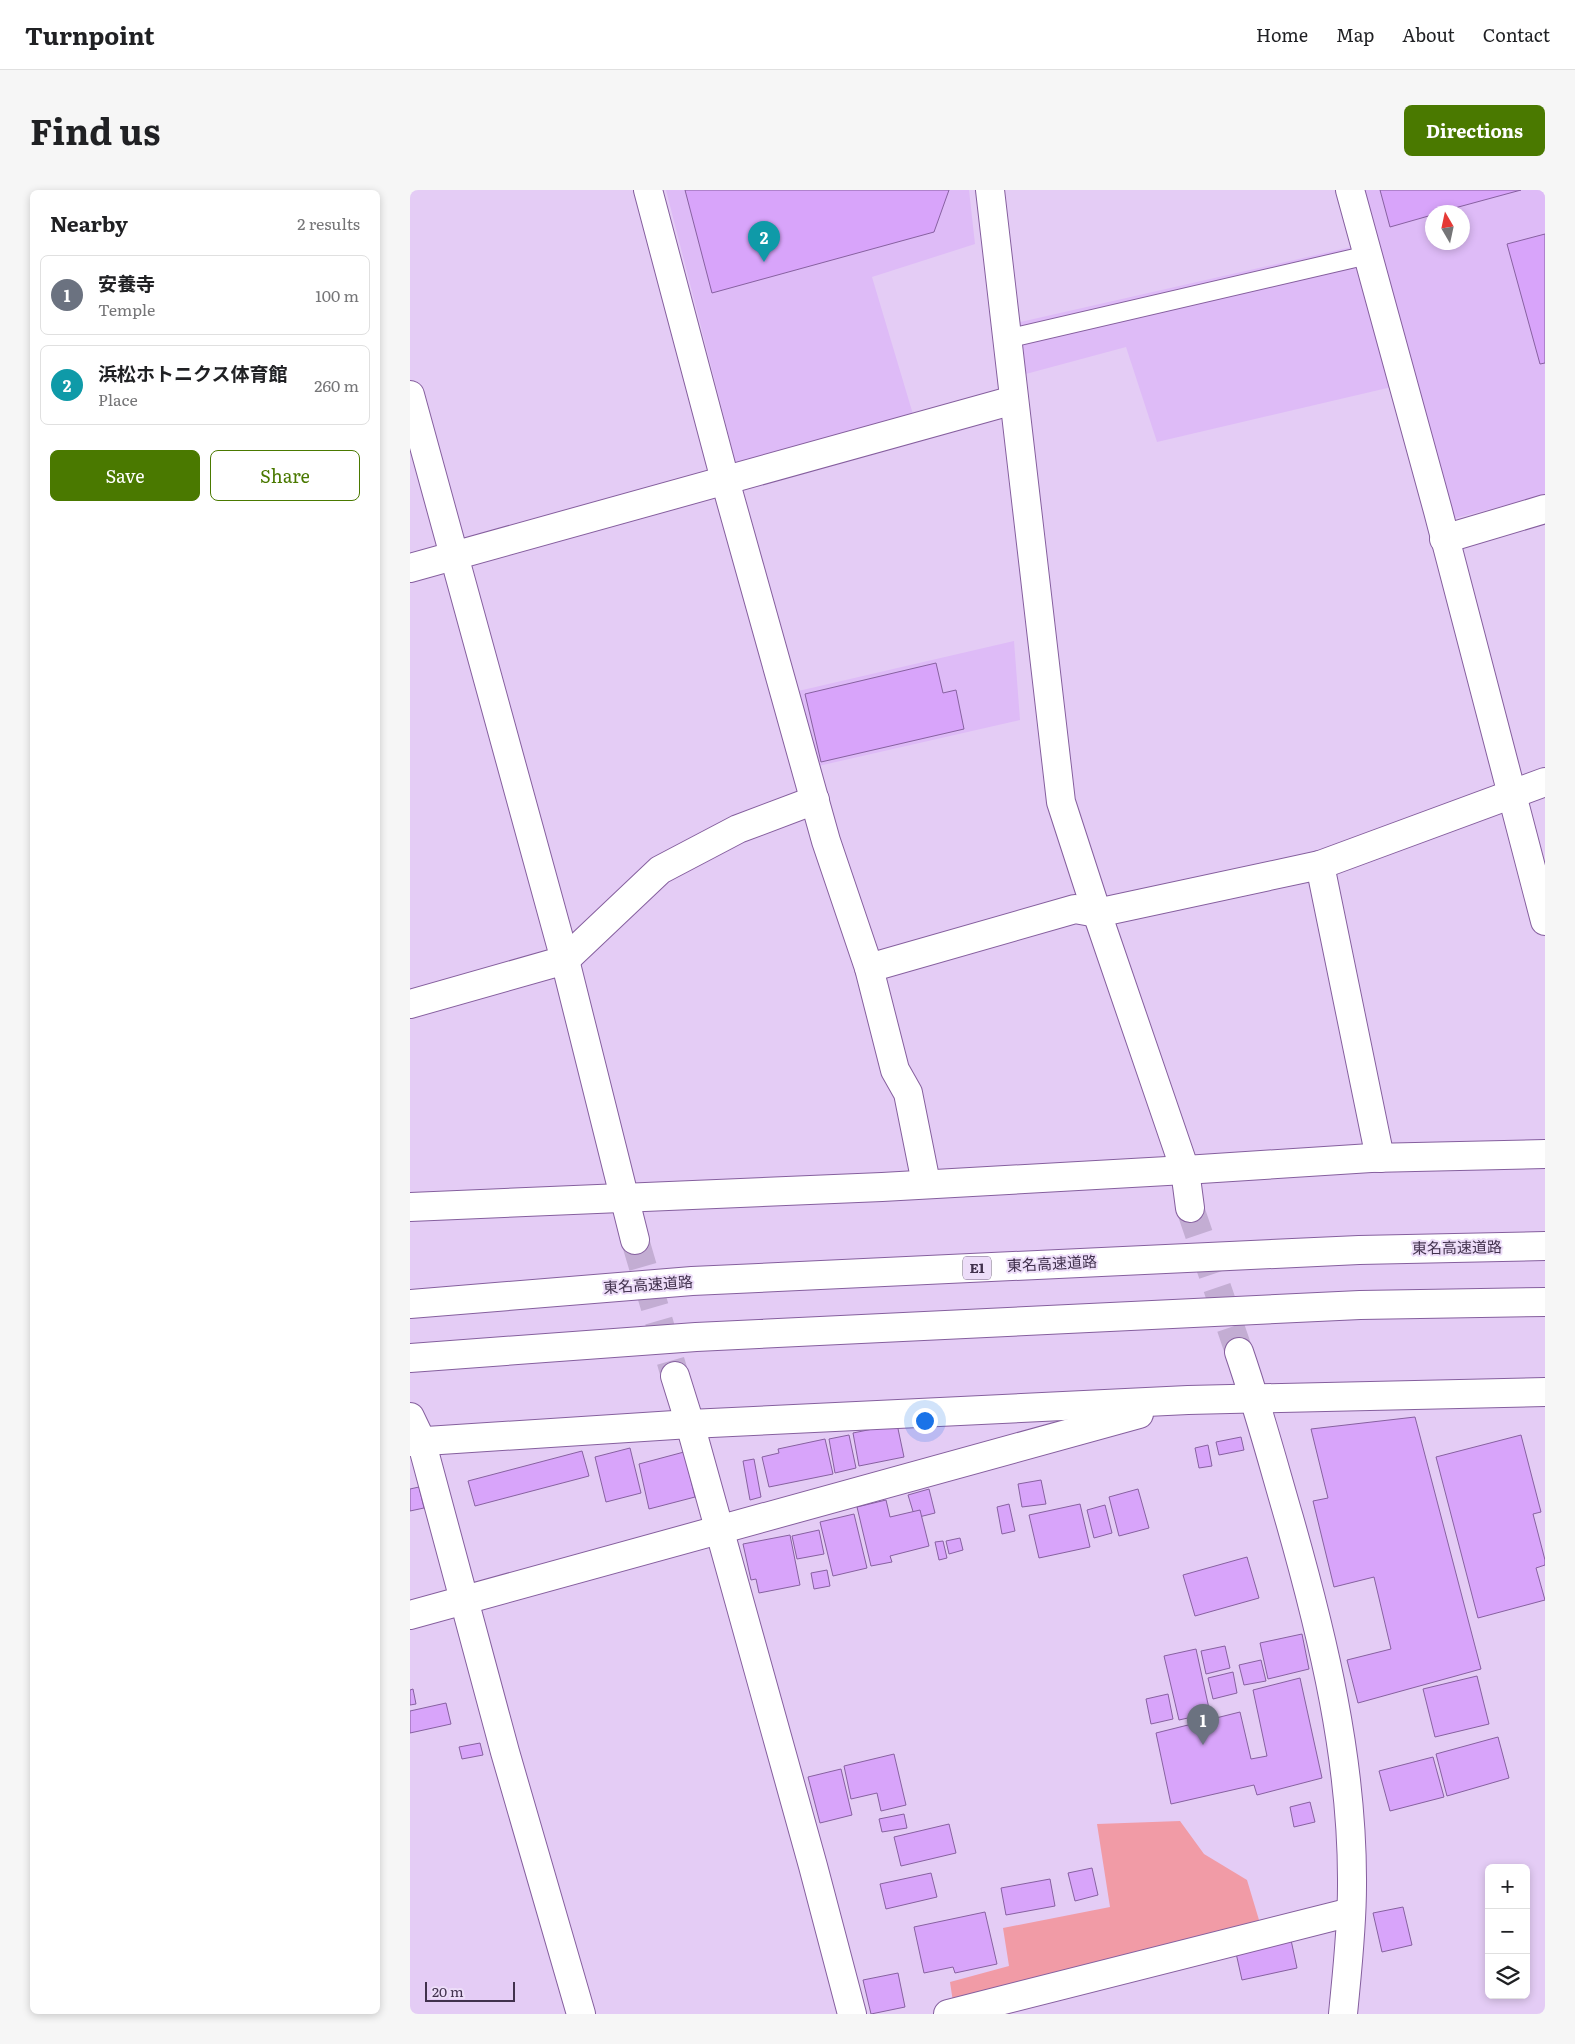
<!DOCTYPE html>
<html lang="en">
<head>
<meta charset="utf-8">
<style>
	:root { --surface:#fff; --page:#f6f6f6; --text:#202124; --muted:#757577; --line:#e0e0e0; --accent:#4a7900 }
	body { margin:0; font-family:Literata,"Noto Sans JP",serif; background:var(--page); color:var(--text) }
	.controls { position:absolute; right:15px; bottom:15px; display:grid; overflow:hidden; border-radius:8px; box-shadow:0 2px 8px #0003 }
	.controls button { width:45px; height:45px; display:grid; place-items:center; padding:0; border:0; border-bottom:1px solid var(--line); background:var(--surface); color:var(--text); font:25px sans-serif }
	.compass { position:absolute; left:1015px; top:15px; width:45px; height:45px; border-radius:50%; background:var(--surface); box-shadow:0 2px 8px #0003; rotate:351deg }
	.scale { position:absolute; left:15px; bottom:12px; width:90px; box-sizing:border-box; padding-left:5px; border:2px solid #41314d; border-top:0; font-size:14px; line-height:18px; white-space:nowrap; color:#41314d; -webkit-text-stroke:4px #edddf9; paint-order:stroke }
	.you { position:absolute; left:514px; top:1230px; width:18px; height:18px; margin:-12px; border:4px solid #fff; border-radius:50%; background:#1a73e8; box-shadow:0 0 0 8px #1a73e833 }
	.badge { display:grid; place-items:center; width:32px; height:32px; border-radius:50%; background:var(--accent); color:#fff; font-size:16px; font-weight:700 }
	.pin { position:absolute; translate:-50% -41px; filter:drop-shadow(0 1px 2px #0008) }
	.pin::after { content:''; position:absolute; top:26px; width:18px; height:15px; background:inherit; clip-path:polygon(0 0,100% 0,50% 100%) }
	.list { margin:0; padding:0; list-style:none }
	h2 { display:flex; justify-content:space-between; align-items:center; height:65px; margin:0; padding:0 20px; font-size:21px }
	h2 small { font-size:16px; font-weight:400; color:var(--muted) }
	.list li { display:grid; grid-template-columns:32px 1fr auto; gap:15px; align-items:center; box-sizing:border-box; height:80px; margin:0 10px 10px; padding:0 10px; border:1px solid var(--line); border-radius:8px }
	.list b { display:block; font-size:19px; white-space:nowrap }
	.list p { margin:0; font-size:16px; white-space:nowrap; color:var(--muted) }
	.list em { font-size:16px; font-style:normal; color:var(--muted) }
	.actions { display:flex; gap:10px; padding:15px 20px }
	.actions a { flex:1; padding:11px 0; border:1px solid var(--accent); border-radius:8px; text-align:center; font-size:18px; color:var(--accent) }
	.actions .main { background:var(--accent); color:#fff }
	.icon { flex:none; width:28px; height:28px; fill:none; stroke:currentColor; stroke-width:2; stroke-linecap:round; stroke-linejoin:round }
	.map { position:relative; flex:none; width:1135px; height:1824px; overflow:hidden; border-radius:8px }
	header { display:flex; align-items:center; gap:30px; box-sizing:border-box; height:70px; padding:0 25px; background:var(--surface); border-bottom:1px solid var(--line) }
	header strong { font-size:24px }
	nav { display:flex; gap:28px; margin-inline-start:auto; font-size:18px }
	.intro { display:flex; align-items:center; justify-content:space-between; box-sizing:border-box; height:120px; padding:0 30px }
	h1 { margin:0; font-size:35px }
	.button { padding:12px 22px; border-radius:8px; background:var(--accent); color:#fff; font-size:18px; font-weight:700 }
	main { display:flex; gap:30px; padding:0 30px }
	aside { flex:1; background:var(--surface); border-radius:8px; box-shadow:0 2px 8px #0003 }
	.map>svg:first-child { display:block }
</style>
</head>
<body>
<header>
<strong>Turnpoint</strong>
<nav><a>Home</a><a>Map</a><a>About</a><a>Contact</a></nav>
</header>
<div class="intro"><h1>Find us</h1><a class="button">Directions</a></div>
<main>
<aside>
<h2>Nearby<small>2 results</small></h2>
<ul class="list">
<li><span class="badge" style="background:#6b7280">1</span><div><b>安養寺</b><p>Temple</p></div><em>100 m</em></li>
<li><span class="badge" style="background:#0f9aa8">2</span><div><b>浜松ホトニクス体育館</b><p>Place</p></div><em>260 m</em></li>
</ul>
<div class="actions"><a class="main">Save</a><a>Share</a></div>
</aside>
<div class="map">
<svg width="1135" height="1824" viewBox="0 0 1135 1824">
	<rect width="100%" height="100%" fill="#e4ccf5"/>
	<!-- built -->
	<g fill="#debbf7" fill-rule="evenodd">
		<path d="M 256,0 L 559,0 L 565,54 L 462,87 L 505,231 L 327,278 Z"/>
		<path d="M 954,0 L 1135,0 L 1135,305 L 1042,329 L 1003,192 L 747,252 L 716,157 L 612,185 L 606,133 L 968,51 ZM 1022,22 L 1052,22 L 1052,52 L 1022,52 Z"/>
		<path d="M 604,451 L 610,530 L 404,577 L 384,502 Z"/>
	</g>
	<!-- green -->
	<path fill="#f19ba6" d="M 770,1631 L 794,1664 L 837,1690 L 852,1740 L 543,1812 L 540,1792 L 599,1776 L 593,1738 L 700,1717 L 687,1634 Z"/>
	<!-- building -->
	<g fill="#d8a4fa" stroke="#8761a0">
		<path d="M 275,0 L 539,0 L 524,42 L 302,103 Z"/>
		<path d="M 970,0 L 1111,0 L 1030,22 L 1022,22 L 1022,25 L 980,37 Z"/>
		<path d="M 1135,44 L 1135,173 L 1130,174 L 1097,54 Z"/>
		<path d="M 526,473 L 533,503 L 546,500 L 554,539 L 411,572 L 395,504 Z"/>
		<path d="M 1005,1227 L 1071,1479 L 948,1513 L 937,1470 L 981,1459 L 964,1387 L 924,1397 L 903,1311 L 918,1308 L 901,1239 Z"/>
		<path d="M 487,1234 L 494,1267 L 449,1276 L 443,1243 Z"/>
		<path d="M 439,1245 L 446,1278 L 425,1283 L 419,1249 Z"/>
		<path d="M 1111,1245 L 1131,1322 L 1123,1324 L 1135,1370 L 1135,1375 L 1126,1378 L 1135,1410 L 1068,1428 L 1026,1267 Z"/>
		<path d="M 831,1247 L 834,1260 L 809,1265 L 806,1252 Z"/>
		<path d="M 415,1249 L 423,1284 L 359,1297 L 352,1267 L 369,1263 L 368,1259 Z"/>
		<path d="M 798,1255 L 802,1276 L 789,1278 L 785,1258 Z"/>
		<path d="M 220,1258 L 231,1303 L 196,1312 L 185,1267 Z"/>
		<path d="M 172,1261 L 179,1286 L 65,1316 L 58,1291 Z"/>
		<path d="M 274,1262 L 285,1307 L 239,1319 L 229,1274 Z"/>
		<path d="M 344,1269 L 351,1307 L 340,1310 L 333,1271 Z"/>
		<path d="M 631,1290 L 636,1314 L 612,1317 L 608,1294 Z"/>
		<path d="M 9,1297 L 14,1318 L 0,1321 L 0,1299 Z"/>
		<path d="M 519,1299 L 525,1323 L 505,1328 L 498,1305 Z"/>
		<path d="M 728,1299 L 739,1338 L 709,1346 L 699,1307 Z"/>
		<path d="M 476,1310 L 480,1327 L 510,1320 L 519,1356 L 480,1366 L 482,1372 L 461,1376 L 447,1317 Z"/>
		<path d="M 599,1314 L 605,1341 L 592,1344 L 587,1317 Z"/>
		<path d="M 670,1314 L 680,1357 L 629,1368 L 619,1325 Z"/>
		<path d="M 695,1315 L 702,1343 L 684,1348 L 677,1320 Z"/>
		<path d="M 444,1324 L 457,1378 L 423,1386 L 410,1332 Z"/>
		<path d="M 409,1340 L 414,1364 L 387,1369 L 382,1346 Z"/>
		<path d="M 380,1345 L 390,1395 L 349,1403 L 346,1389 L 341,1390 L 333,1354 Z"/>
		<path d="M 550,1348 L 553,1360 L 539,1364 L 536,1351 Z"/>
		<path d="M 533,1351 L 537,1368 L 529,1370 L 525,1352 Z"/>
		<path d="M 837,1367 L 849,1408 L 785,1426 L 773,1385 Z"/>
		<path d="M 417,1380 L 420,1396 L 404,1399 L 401,1383 Z"/>
		<path d="M 892,1444 L 899,1479 L 858,1489 L 850,1453 Z"/>
		<path d="M 815,1456 L 820,1478 L 796,1484 L 791,1461 Z"/>
		<path d="M 786,1459 L 800,1523 L 769,1530 L 754,1466 Z"/>
		<path d="M 851,1470 L 856,1491 L 834,1495 L 829,1475 Z"/>
		<path d="M 823,1482 L 827,1503 L 803,1509 L 798,1488 Z"/>
		<path d="M 1067,1486 L 1079,1534 L 1025,1547 L 1013,1499 Z"/>
		<path d="M 890,1488 L 912,1588 L 847,1605 L 844,1595 L 761,1614 L 746,1543 L 830,1522 L 841,1569 L 857,1566 L 843,1500 Z"/>
		<path d="M 3,1499 L 6,1514 L 0,1515 L 0,1500 Z"/>
		<path d="M 758,1504 L 763,1529 L 741,1534 L 736,1509 Z"/>
		<path d="M 36,1513 L 41,1534 L 0,1543 L 0,1521 Z"/>
		<path d="M 1088,1547 L 1099,1588 L 1037,1606 L 1026,1564 Z"/>
		<path d="M 70,1553 L 73,1565 L 52,1569 L 49,1557 Z"/>
		<path d="M 484,1564 L 496,1615 L 471,1621 L 467,1603 L 441,1609 L 434,1576 Z"/>
		<path d="M 1023,1567 L 1034,1607 L 980,1621 L 969,1581 Z"/>
		<path d="M 431,1579 L 442,1625 L 410,1633 L 398,1587 Z"/>
		<path d="M 900,1612 L 905,1632 L 884,1637 L 880,1617 Z"/>
		<path d="M 494,1624 L 497,1638 L 472,1642 L 469,1629 Z"/>
		<path d="M 539,1634 L 546,1663 L 491,1676 L 484,1647 Z"/>
		<path d="M 682,1678 L 688,1705 L 665,1711 L 658,1683 Z"/>
		<path d="M 521,1683 L 527,1707 L 476,1719 L 470,1694 Z"/>
		<path d="M 640,1689 L 645,1716 L 596,1725 L 591,1698 Z"/>
		<path d="M 993,1717 L 1002,1755 L 972,1762 L 963,1723 Z"/>
		<path d="M 575,1722 L 587,1774 L 545,1783 L 543,1777 L 514,1783 L 504,1737 Z"/>
		<path d="M 881,1750 L 887,1778 L 832,1790 L 826,1763 Z"/>
		<path d="M 488,1783 L 495,1817 L 461,1824 L 453,1790 Z"/>
	</g>
	<g fill="none" stroke-linecap="round" stroke-linejoin="round">
		<!-- street-tunnel -->
		<path stroke="#c3add3" stroke-width="28" stroke-dasharray="28 14" stroke-linecap="butt" d="M 225,1050 L 265,1186"/>
		<!-- secondary-tunnel -->
		<path stroke="#c3add3" stroke-width="28" stroke-dasharray="28 14" stroke-linecap="butt" d="M 780,1018 L 829,1162"/>
		<!-- lane casing -->
		<g stroke="#855f9e" stroke-width="20">
			<path id="lane" d="M 596,149 L 958,65"/>
		</g>
		<!-- street casing -->
		<g stroke="#855f9e" stroke-width="30">
			<g id="street">
				<path d="M 238,0 L 315,290 L 416,651 L 459,778 L 485,880 L 498,903 L 516,993"/>
				<path d="M 940,0 L 1028,321 L 1135,731"/>
				<path d="M 0,205 L 155,770 L 225,1050"/>
				<path d="M 1034,349 L 1135,319"/>
				<path d="M 0,378 L 604,210"/>
				<path d="M 910,675 L 970,968"/>
				<path d="M 459,778 L 665,719 L 687,723 L 910,675 L 1135,592"/>
				<path d="M 0,814 L 155,770 L 250,680 L 328,639 L 405,610"/>
				<path d="M 0,1017 L 472,997 L 775,980 L 961,968 L 1135,964"/>
				<path d="M 265,1186 L 280,1234 L 403,1676 L 442,1824"/>
				<path d="M 0,1227 L 11,1250 L 95,1562 L 171,1824"/>
				<path d="M 0,1252 L 280,1234 L 778,1210 L 1135,1202"/>
				<path d="M 0,1425 L 729,1224"/>
				<path d="M 538,1824 L 941,1722"/>
			</g>
		</g>
		<!-- secondary casing -->
		<g stroke="#855f9e" stroke-width="30">
			<g id="secondary">
				<path d="M 580,0 L 651,612 L 687,723 L 775,980 L 780,1018"/>
				<path d="M 829,1162 C 848,1217 863,1273 879,1328 C 913,1447 943,1571 942,1696 C 942,1739 937,1782 933,1824"/>
			</g>
		</g>
		<!-- highway casing -->
		<g stroke="#855f9e" stroke-width="30">
			<g id="highway">
				<path d="M 0,1114 L 282,1091 L 949,1060 L 1135,1056"/>
				<path d="M 0,1168 L 286,1147 L 950,1115 L 1135,1112"/>
			</g>
		</g>
		<!-- lane -->
		<use href="#lane" stroke="#fff" stroke-width="18"/>
		<!-- street -->
		<use href="#street" stroke="#fff" stroke-width="28"/>
		<!-- secondary -->
		<use href="#secondary" stroke="#fff" stroke-width="28"/>
		<!-- highway -->
		<use href="#highway" stroke="#fff" stroke-width="28"/>
	</g>
	<g text-anchor="middle" stroke-width="4" stroke-linejoin="round" paint-order="stroke">
		<!-- shield labels -->
		<rect fill="#edddf9" stroke="#756581" stroke-width="1" x="553" y="1066.5" width="28" height="23" rx="4"/>
		<g font-size="14" font-weight="bold" fill="#41314d">
			<text x="567" y="1083">E1</text>
		</g>
		<!-- street labels -->
		<g font-size="15" fill="#41314d" stroke="#edddf9">
			<text transform="translate(1047 1058) rotate(-1)" y="5">東名高速道路</text>
			<text transform="translate(642 1074) rotate(-3)" y="5">東名高速道路</text>
			<text transform="translate(238 1095) rotate(-4)" y="5">東名高速道路</text>
		</g>
	</g>
</svg>
<div class="controls">
<button>+</button>
<button>−</button>
<button><svg class="icon" aria-label="layers" viewBox="0 0 24 24"><path d="M12 4l9 5-9 5-9-5zM3 14l9 5 9-5"/></svg></button>
</div>
<svg class="compass" viewBox="-18 -18 36 36"><path d="M0-13l5 13h-10z" fill="#e53935"/><path d="M0 13l5-13h-10z" fill="#757577"/></svg>
<div class="scale">20 m</div>
<div class="you"></div>
<div class="pin badge" style="left:793px;top:1555px;background:#6b7280">1</div>
<div class="pin badge" style="left:354px;top:72px;background:#0f9aa8">2</div>
</div>
</main>
</body>
</html>
